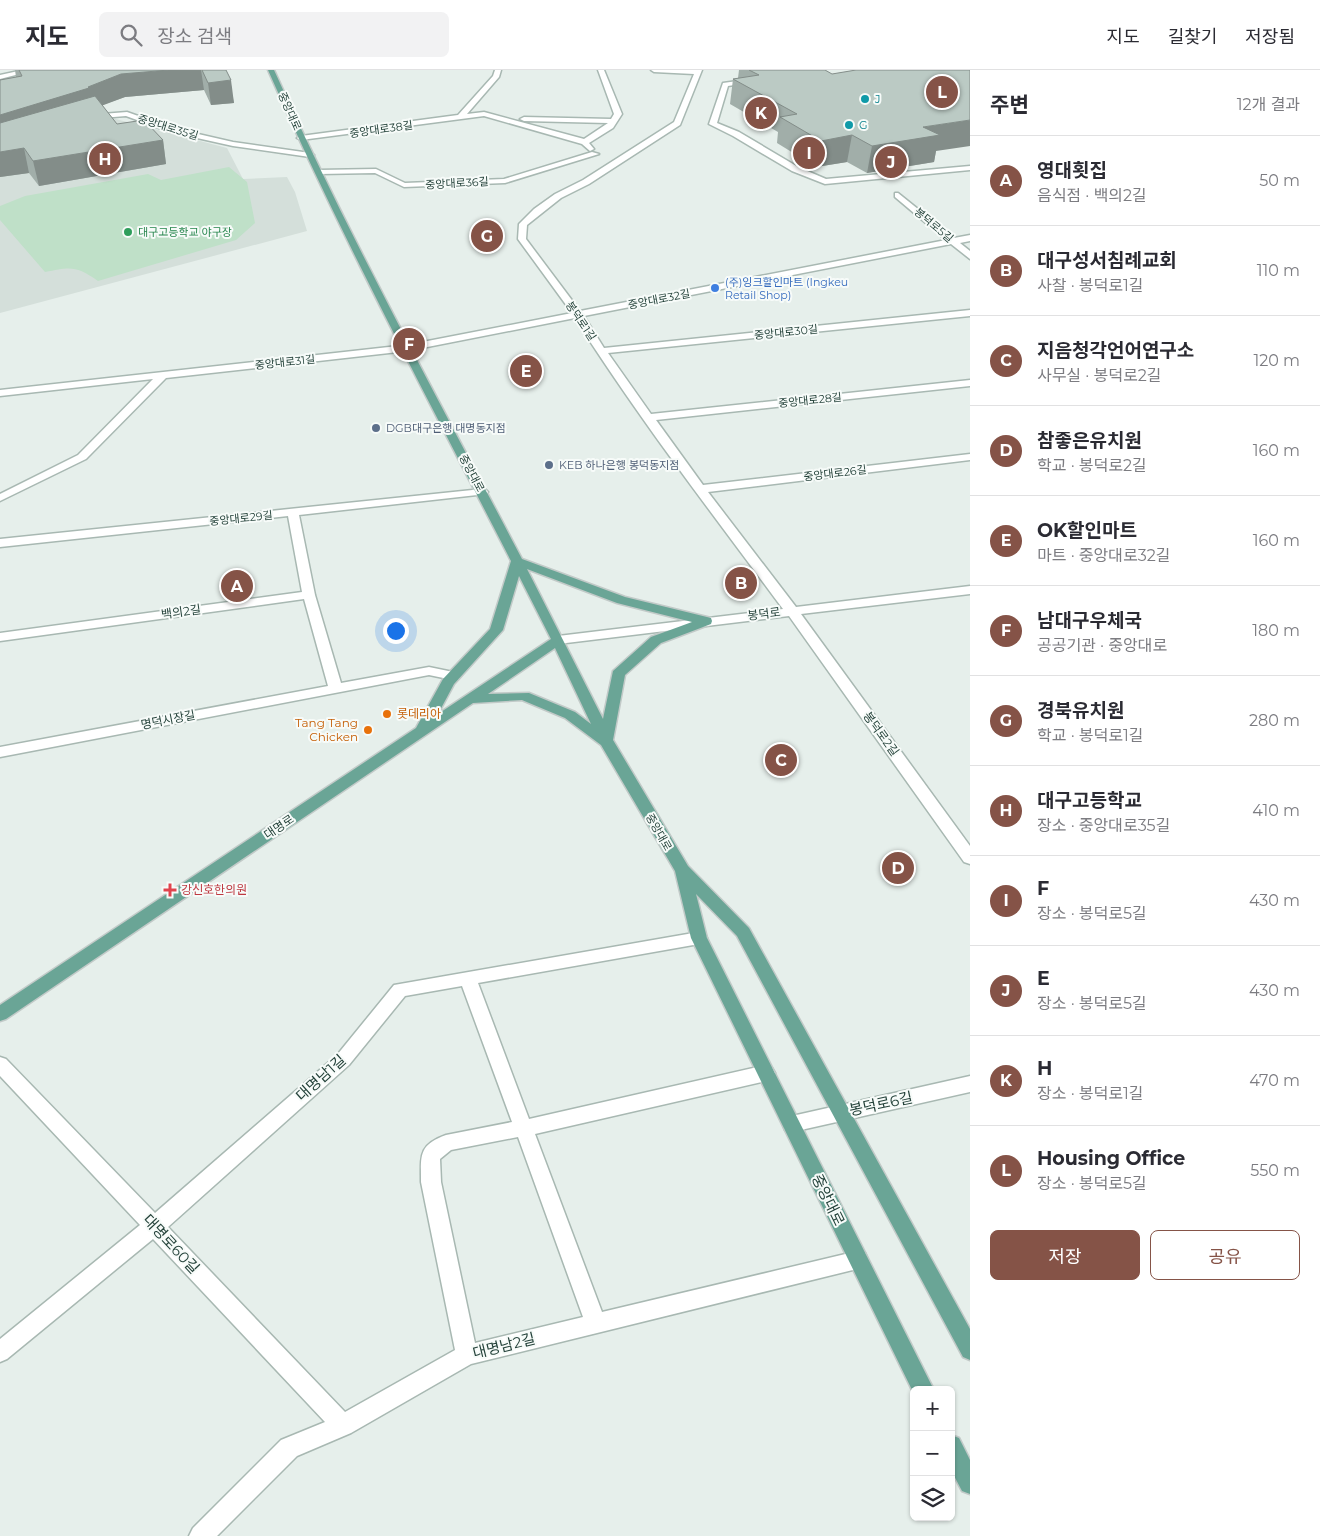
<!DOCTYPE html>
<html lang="ko">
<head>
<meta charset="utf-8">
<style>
	:root { --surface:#fff; --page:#f2f2f3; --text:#2b2b33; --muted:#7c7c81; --line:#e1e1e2; --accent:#855347 }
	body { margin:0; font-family:Montserrat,"Noto Sans KR",sans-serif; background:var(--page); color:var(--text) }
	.controls { position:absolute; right:15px; bottom:15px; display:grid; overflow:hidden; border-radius:8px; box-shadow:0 1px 4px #0004 }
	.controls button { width:45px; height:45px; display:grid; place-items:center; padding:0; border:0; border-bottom:1px solid var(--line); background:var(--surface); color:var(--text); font:25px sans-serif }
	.you { position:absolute; left:395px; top:560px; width:18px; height:18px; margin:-12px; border:4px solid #fff; border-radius:50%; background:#1a73e8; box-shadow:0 0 0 8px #1a73e833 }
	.badge { display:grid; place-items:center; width:32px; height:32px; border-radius:50%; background:var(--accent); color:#fff; font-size:16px; font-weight:700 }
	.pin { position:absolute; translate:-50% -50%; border:2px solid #fff; box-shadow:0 1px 5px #0006 }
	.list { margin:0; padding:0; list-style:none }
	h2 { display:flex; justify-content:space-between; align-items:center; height:65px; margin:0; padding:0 20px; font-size:21px }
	h2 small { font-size:16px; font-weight:400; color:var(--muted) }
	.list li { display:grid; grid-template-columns:32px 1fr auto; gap:15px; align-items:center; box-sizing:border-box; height:90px; padding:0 20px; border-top:1px solid var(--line) }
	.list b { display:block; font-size:19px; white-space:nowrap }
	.list p { margin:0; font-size:16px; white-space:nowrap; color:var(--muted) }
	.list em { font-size:16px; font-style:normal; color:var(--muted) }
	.actions { display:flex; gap:10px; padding:15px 20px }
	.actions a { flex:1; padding:11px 0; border:1px solid var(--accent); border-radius:8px; text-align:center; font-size:18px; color:var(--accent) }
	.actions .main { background:var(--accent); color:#fff }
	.icon { flex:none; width:28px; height:28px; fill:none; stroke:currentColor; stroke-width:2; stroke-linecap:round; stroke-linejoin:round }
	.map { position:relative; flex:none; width:970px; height:1466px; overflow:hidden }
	header { display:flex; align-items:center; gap:30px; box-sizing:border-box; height:70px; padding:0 25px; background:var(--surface); border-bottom:1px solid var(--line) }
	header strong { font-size:24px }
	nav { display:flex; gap:28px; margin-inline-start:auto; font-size:18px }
	.search { width:350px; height:45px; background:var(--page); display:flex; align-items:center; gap:12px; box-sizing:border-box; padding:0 18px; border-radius:8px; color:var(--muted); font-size:19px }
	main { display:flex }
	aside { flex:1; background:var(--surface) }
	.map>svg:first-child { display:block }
</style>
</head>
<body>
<header>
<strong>지도</strong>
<div class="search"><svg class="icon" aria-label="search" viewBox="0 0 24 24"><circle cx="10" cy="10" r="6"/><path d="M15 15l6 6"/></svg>장소 검색</div>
<nav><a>지도</a><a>길찾기</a><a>저장됨</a></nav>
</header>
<main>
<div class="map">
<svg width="970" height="1466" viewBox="0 0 970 1466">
	<rect width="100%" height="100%" fill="#e6efeb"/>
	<!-- built -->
	<path fill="#d4dfda" d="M 108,47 L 227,78 L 243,109 L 287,107 L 295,122 L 307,161 L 0,243 L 0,75 Z"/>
	<!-- green -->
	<path fill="#bfe0c8" d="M 229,97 L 247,112 L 255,153 L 236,170 L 98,211 C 76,195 70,197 45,202 L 0,150 L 0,136 L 25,126 L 148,104 L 161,110 Z"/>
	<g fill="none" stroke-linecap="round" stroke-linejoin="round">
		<!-- minor casing -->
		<g stroke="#a8b8b2" stroke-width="3">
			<g id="minor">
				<path d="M 23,0 L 35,0 L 0,9 L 0,5 Z"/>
				<path d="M 495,0 L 501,0 L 499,7 L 467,44 L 484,42 L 584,69 L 608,53 L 524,51 L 520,49 L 524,47 L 611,49 L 614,44 L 598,0 L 604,0 L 622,44 L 613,58 L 589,73 L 594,79 L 590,81 L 582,74 L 484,46 L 301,70 L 297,68 L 301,66 L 458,45 L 493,6 Z"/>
				<path d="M 651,0 L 702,0 L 680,55 L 589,114 L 561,128 L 527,155 L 526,169 L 580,241 L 946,170 L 895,127 L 895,123 L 898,123 L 954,168 L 970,165 L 970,171 L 960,173 L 970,181 L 970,189 L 951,174 L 584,246 L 604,278 L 970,240 L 970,246 L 608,283 L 651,344 L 970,310 L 970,316 L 656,350 L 703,415 L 970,384 L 970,390 L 708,422 L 796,537 L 970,516 L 970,524 L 801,544 L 970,776 L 970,794 L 964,792 L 789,546 L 558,574 L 553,573 L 551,570 L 553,567 L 558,566 L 783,539 C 712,443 639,349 575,248 L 407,281 L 166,308 L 86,389 L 0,431 L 0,424 L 78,385 L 153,309 L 0,326 L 0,320 L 407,275 L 572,243 L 518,169 L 519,154 L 534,139 L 555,124 L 583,110 L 674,52 L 694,4 L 654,2 Z"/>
				<path d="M 752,9 L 754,10 L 754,12 L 728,16 L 717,53 L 739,62 L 798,97 L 826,109 L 970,96 L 970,100 L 825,114 L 792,101 L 733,66 L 709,54 L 723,13 Z"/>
				<path d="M 127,42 L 172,58 L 233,72 L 310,83 L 314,85 L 310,87 L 233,76 L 170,62 L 126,46 L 89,49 L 85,47 L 89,45 Z"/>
				<path d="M 592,82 L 599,84 L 505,113 L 404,117 L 375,103 L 319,104 L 315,102 L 319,100 L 376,99 L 405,113 L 504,109 Z"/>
				<path d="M 482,419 L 486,420 L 488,422 L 486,424 L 299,445 L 315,525 L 341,613 L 429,597 L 458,603 L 460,606 L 458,609 L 453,610 L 429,605 L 0,687 L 0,677 L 328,616 L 304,529 L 0,571 L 0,563 L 302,522 L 288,446 L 0,477 L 0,469 Z"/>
				<path d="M 699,862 L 705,864 L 707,868 L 705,872 L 699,874 L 478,913 L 529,1049 L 766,995 L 772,998 L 775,1003 L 772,1008 L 766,1011 L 535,1064 L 602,1242 L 858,1181 L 865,1183 L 868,1190 L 865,1197 L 471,1294 L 351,1363 L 297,1386 L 217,1466 L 189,1466 L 193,1458 L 281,1370 L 325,1352 L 153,1169 L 7,1289 L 0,1292 L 0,1269 L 140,1155 L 0,1006 L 0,987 L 6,989 L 155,1143 L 337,985 L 394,915 ZM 462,916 L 512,1052 L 446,1065 C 418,1075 421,1086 421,1112 L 455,1280 L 345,1342 L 168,1157 L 349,995 L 405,926 ZM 518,1067 L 583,1247 L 475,1273 L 441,1112 L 440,1089 L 451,1080 Z"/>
				<path d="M 970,1006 L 970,1022 L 792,1062 L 785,1060 L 783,1054 L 785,1048 L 792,1046 Z"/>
			</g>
		</g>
		<!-- major casing -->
		<g stroke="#c2cac8" stroke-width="3">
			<g id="major">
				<path d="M 268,0 L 274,0 C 349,167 437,327 522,489 L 625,527 L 711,548 L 712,551 L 711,554 L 661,573 L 625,605 L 613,670 L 688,796 L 749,858 L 970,1259 L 970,1290 L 963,1287 L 737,866 L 696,824 L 707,868 L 934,1320 L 914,1320 L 914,1324 L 691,868 L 675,801 L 601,675 L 565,648 L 522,630 L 473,633 L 6,949 L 0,951 L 0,935 L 416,658 L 443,609 L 490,559 L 511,491 C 428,329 341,167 268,0 ZM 527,499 L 617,533 L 692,552 L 651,567 L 613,601 L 603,649 ZM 519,506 L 551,569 L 438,644 L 454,614 L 503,560 ZM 555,578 L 591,654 L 575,642 L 529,623 L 488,624 Z"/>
				<path d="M 951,1365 L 959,1368 L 970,1390 L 970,1424 L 962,1421 L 951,1400 Z"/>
			</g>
		</g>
		<!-- minor -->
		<use href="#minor" fill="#fff" fill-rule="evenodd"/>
		<!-- major -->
		<use href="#major" fill="#6aa596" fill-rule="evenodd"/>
	</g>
	<!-- wall -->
	<g fill="#a1aea9">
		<path d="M 15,0 L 226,0 L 234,33 L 211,35 L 204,20 L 125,27 L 102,35 L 117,54 L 163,70 L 166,94 L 39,116 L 29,103 L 0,107 L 0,10 L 16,7 Z"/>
		<path d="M 739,0 L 825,0 L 936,81 L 934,92 L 867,103 L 847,92 L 816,97 L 777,73 L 778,62 L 730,34 L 733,9 L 738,8 Z"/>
	</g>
	<!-- shaded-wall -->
	<g fill="#838d89">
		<path d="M 169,0 L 201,0 L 204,20 L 125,27 L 93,39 L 0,70 L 0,45 L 88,17 L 121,4 Z"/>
		<path d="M 231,10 L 234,33 L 211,35 L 208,13 Z"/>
		<path d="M 970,50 L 970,76 L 936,81 L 934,92 L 867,103 L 872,76 L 923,57 Z"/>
		<path d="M 852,65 L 847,92 L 816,97 L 821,71 Z"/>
		<path d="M 163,70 L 166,94 L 39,116 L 33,91 Z"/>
		<path d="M 24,78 L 29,103 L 0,107 L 0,82 Z"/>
	</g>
	<!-- building -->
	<g fill="#bbcac4" stroke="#838d89">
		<path d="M 19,0 L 169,0 L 121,4 L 88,17 L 89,18 L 0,45 L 0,10 L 22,6 Z"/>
		<path d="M 202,0 L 226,0 L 231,10 L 208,13 Z"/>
		<path d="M 749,0 L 825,0 L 832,4 L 856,0 L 970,0 L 970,50 L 923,57 L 940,65 L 872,76 L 852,65 L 821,71 L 780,47 L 797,44 L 733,9 L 759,5 Z"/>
		<path d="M 95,26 L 117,54 L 144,50 L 163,70 L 33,91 L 24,78 L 0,82 L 0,53 Z"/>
	</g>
	<!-- markers -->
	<g fill="#0f9aa8" stroke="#f7fbf9" stroke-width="2">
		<circle cx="865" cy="29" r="5"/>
		<circle cx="849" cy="55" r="5"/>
	</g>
	<circle fill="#2e9e5b" stroke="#f7fbf9" stroke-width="2" cx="128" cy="162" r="5"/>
	<circle fill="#3f7fe0" stroke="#f7fbf9" stroke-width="2" cx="715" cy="218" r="5"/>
	<g fill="#5c6f8a" stroke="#f7fbf9" stroke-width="2">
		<circle cx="376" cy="358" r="5"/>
		<circle cx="549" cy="395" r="5"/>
	</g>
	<g fill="#e8710a" stroke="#f7fbf9" stroke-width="2">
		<circle cx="387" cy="644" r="5"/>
		<circle cx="368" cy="660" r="5"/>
	</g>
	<path fill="#e0444e" stroke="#f7fbf9" stroke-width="2" d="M167.5 812.5h5v5h5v5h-5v5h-5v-5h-5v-5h5z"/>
	<g text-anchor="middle" stroke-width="4" stroke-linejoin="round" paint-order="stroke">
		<!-- far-culture labels -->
		<g font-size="11" fill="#0d838f" stroke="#f7fbf9" text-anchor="start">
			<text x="875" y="33">J</text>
			<text x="859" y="59">G</text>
		</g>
		<!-- far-street labels -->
		<g font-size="11" fill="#24423a" stroke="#f7fbf9">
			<text transform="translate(290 41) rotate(66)" y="4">중앙대로</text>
			<text transform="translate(168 57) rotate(17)" y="4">중앙대로35길</text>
			<text transform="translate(381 59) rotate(-8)" y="4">중앙대로38길</text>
			<text transform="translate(457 113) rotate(-3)" y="4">중앙대로36길</text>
			<text transform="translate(934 155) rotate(40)" y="4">봉덕로5길</text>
			<text transform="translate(659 229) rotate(-11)" y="4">중앙대로32길</text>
			<text transform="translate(581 251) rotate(56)" y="4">봉덕로1길</text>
			<text transform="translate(786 262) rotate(-6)" y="4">중앙대로30길</text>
			<text transform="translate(285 292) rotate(-6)" y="4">중앙대로31길</text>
			<text transform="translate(810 330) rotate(-6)" y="4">중앙대로28길</text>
			<text transform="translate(472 403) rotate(62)" y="4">중앙대로</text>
			<text transform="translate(835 403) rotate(-7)" y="4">중앙대로26길</text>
			<text transform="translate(241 448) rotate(-6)" y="4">중앙대로29길</text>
			<text transform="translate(659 762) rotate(60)" y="4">중앙대로</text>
		</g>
		<!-- far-leisure labels -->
		<g font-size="11" fill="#27864d" stroke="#f7fbf9" text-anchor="start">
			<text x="138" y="166">대구고등학교 야구장</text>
		</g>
		<!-- far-shop labels -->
		<g font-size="11" fill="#366cbe" stroke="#f7fbf9" text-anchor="start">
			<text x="725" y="216">(주)잉크할인마트 (Ingkeu<tspan x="725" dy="13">Retail Shop)</tspan></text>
		</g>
		<!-- far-service labels -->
		<g font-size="11" fill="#4e5e75" stroke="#f7fbf9" text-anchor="start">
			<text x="386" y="362">DGB대구은행 대명동지점</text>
			<text x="559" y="399">KEB 하나은행 봉덕동지점</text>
		</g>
		<!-- street labels -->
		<g font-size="12" fill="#24423a" stroke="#f7fbf9">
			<text transform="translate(181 542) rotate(-8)" y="4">백의2길</text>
			<text transform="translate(764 544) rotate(-7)" y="4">봉덕로</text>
			<text transform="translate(168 650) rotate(-11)" y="4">명덕시장길</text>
			<text transform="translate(881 664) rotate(54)" y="4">봉덕로2길</text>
			<text transform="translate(279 757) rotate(-34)" y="4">대명로</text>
		</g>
		<!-- food labels -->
		<g font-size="12" fill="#c56008" stroke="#f7fbf9" text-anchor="start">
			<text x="397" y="648">롯데리아</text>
			<text x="358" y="657" text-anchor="end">Tang Tang<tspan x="358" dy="14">Chicken</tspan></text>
		</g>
		<!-- health labels -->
		<g font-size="12" fill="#be3a42" stroke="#f7fbf9" text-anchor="start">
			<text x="181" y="824">강신호한의원</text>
		</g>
		<!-- near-street labels -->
		<g font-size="15" fill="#24423a" stroke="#f7fbf9">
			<text transform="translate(321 1008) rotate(-42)" y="5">대명남1길</text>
			<text transform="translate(881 1034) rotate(-12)" y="5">봉덕로6길</text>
			<text transform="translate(828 1130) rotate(64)" y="5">중앙대로</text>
			<text transform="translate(171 1174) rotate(47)" y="5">대명로60길</text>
			<text transform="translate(504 1276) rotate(-14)" y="5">대명남2길</text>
		</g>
	</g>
</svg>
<div class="controls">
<button>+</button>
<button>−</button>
<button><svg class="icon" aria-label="layers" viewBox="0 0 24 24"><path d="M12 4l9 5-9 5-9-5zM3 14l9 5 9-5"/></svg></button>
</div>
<div class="you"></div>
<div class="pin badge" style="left:237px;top:516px">A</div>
<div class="pin badge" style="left:741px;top:513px">B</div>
<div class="pin badge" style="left:781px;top:690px">C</div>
<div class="pin badge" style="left:898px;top:798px">D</div>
<div class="pin badge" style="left:526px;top:301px">E</div>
<div class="pin badge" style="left:409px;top:274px">F</div>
<div class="pin badge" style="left:487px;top:166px">G</div>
<div class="pin badge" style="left:105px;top:89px">H</div>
<div class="pin badge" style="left:809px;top:83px">I</div>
<div class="pin badge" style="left:891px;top:92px">J</div>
<div class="pin badge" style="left:761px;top:43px">K</div>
<div class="pin badge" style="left:942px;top:22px">L</div>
</div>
<aside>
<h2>주변<small>12개 결과</small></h2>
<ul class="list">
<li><span class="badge">A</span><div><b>영대횟집</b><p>음식점 · 백의2길</p></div><em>50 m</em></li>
<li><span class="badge">B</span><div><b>대구성서침례교회</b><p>사찰 · 봉덕로1길</p></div><em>110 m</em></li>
<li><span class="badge">C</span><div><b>지음청각언어연구소</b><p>사무실 · 봉덕로2길</p></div><em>120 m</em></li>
<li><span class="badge">D</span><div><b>참좋은유치원</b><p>학교 · 봉덕로2길</p></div><em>160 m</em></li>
<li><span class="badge">E</span><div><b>OK할인마트</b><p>마트 · 중앙대로32길</p></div><em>160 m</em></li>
<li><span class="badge">F</span><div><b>남대구우체국</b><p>공공기관 · 중앙대로</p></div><em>180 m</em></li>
<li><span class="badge">G</span><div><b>경북유치원</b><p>학교 · 봉덕로1길</p></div><em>280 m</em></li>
<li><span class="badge">H</span><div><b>대구고등학교</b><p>장소 · 중앙대로35길</p></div><em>410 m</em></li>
<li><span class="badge">I</span><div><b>F</b><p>장소 · 봉덕로5길</p></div><em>430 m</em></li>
<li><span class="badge">J</span><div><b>E</b><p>장소 · 봉덕로5길</p></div><em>430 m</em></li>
<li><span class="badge">K</span><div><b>H</b><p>장소 · 봉덕로1길</p></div><em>470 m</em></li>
<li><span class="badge">L</span><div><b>Housing Office</b><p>장소 · 봉덕로5길</p></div><em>550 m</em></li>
</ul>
<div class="actions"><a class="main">저장</a><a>공유</a></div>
</aside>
</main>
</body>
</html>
